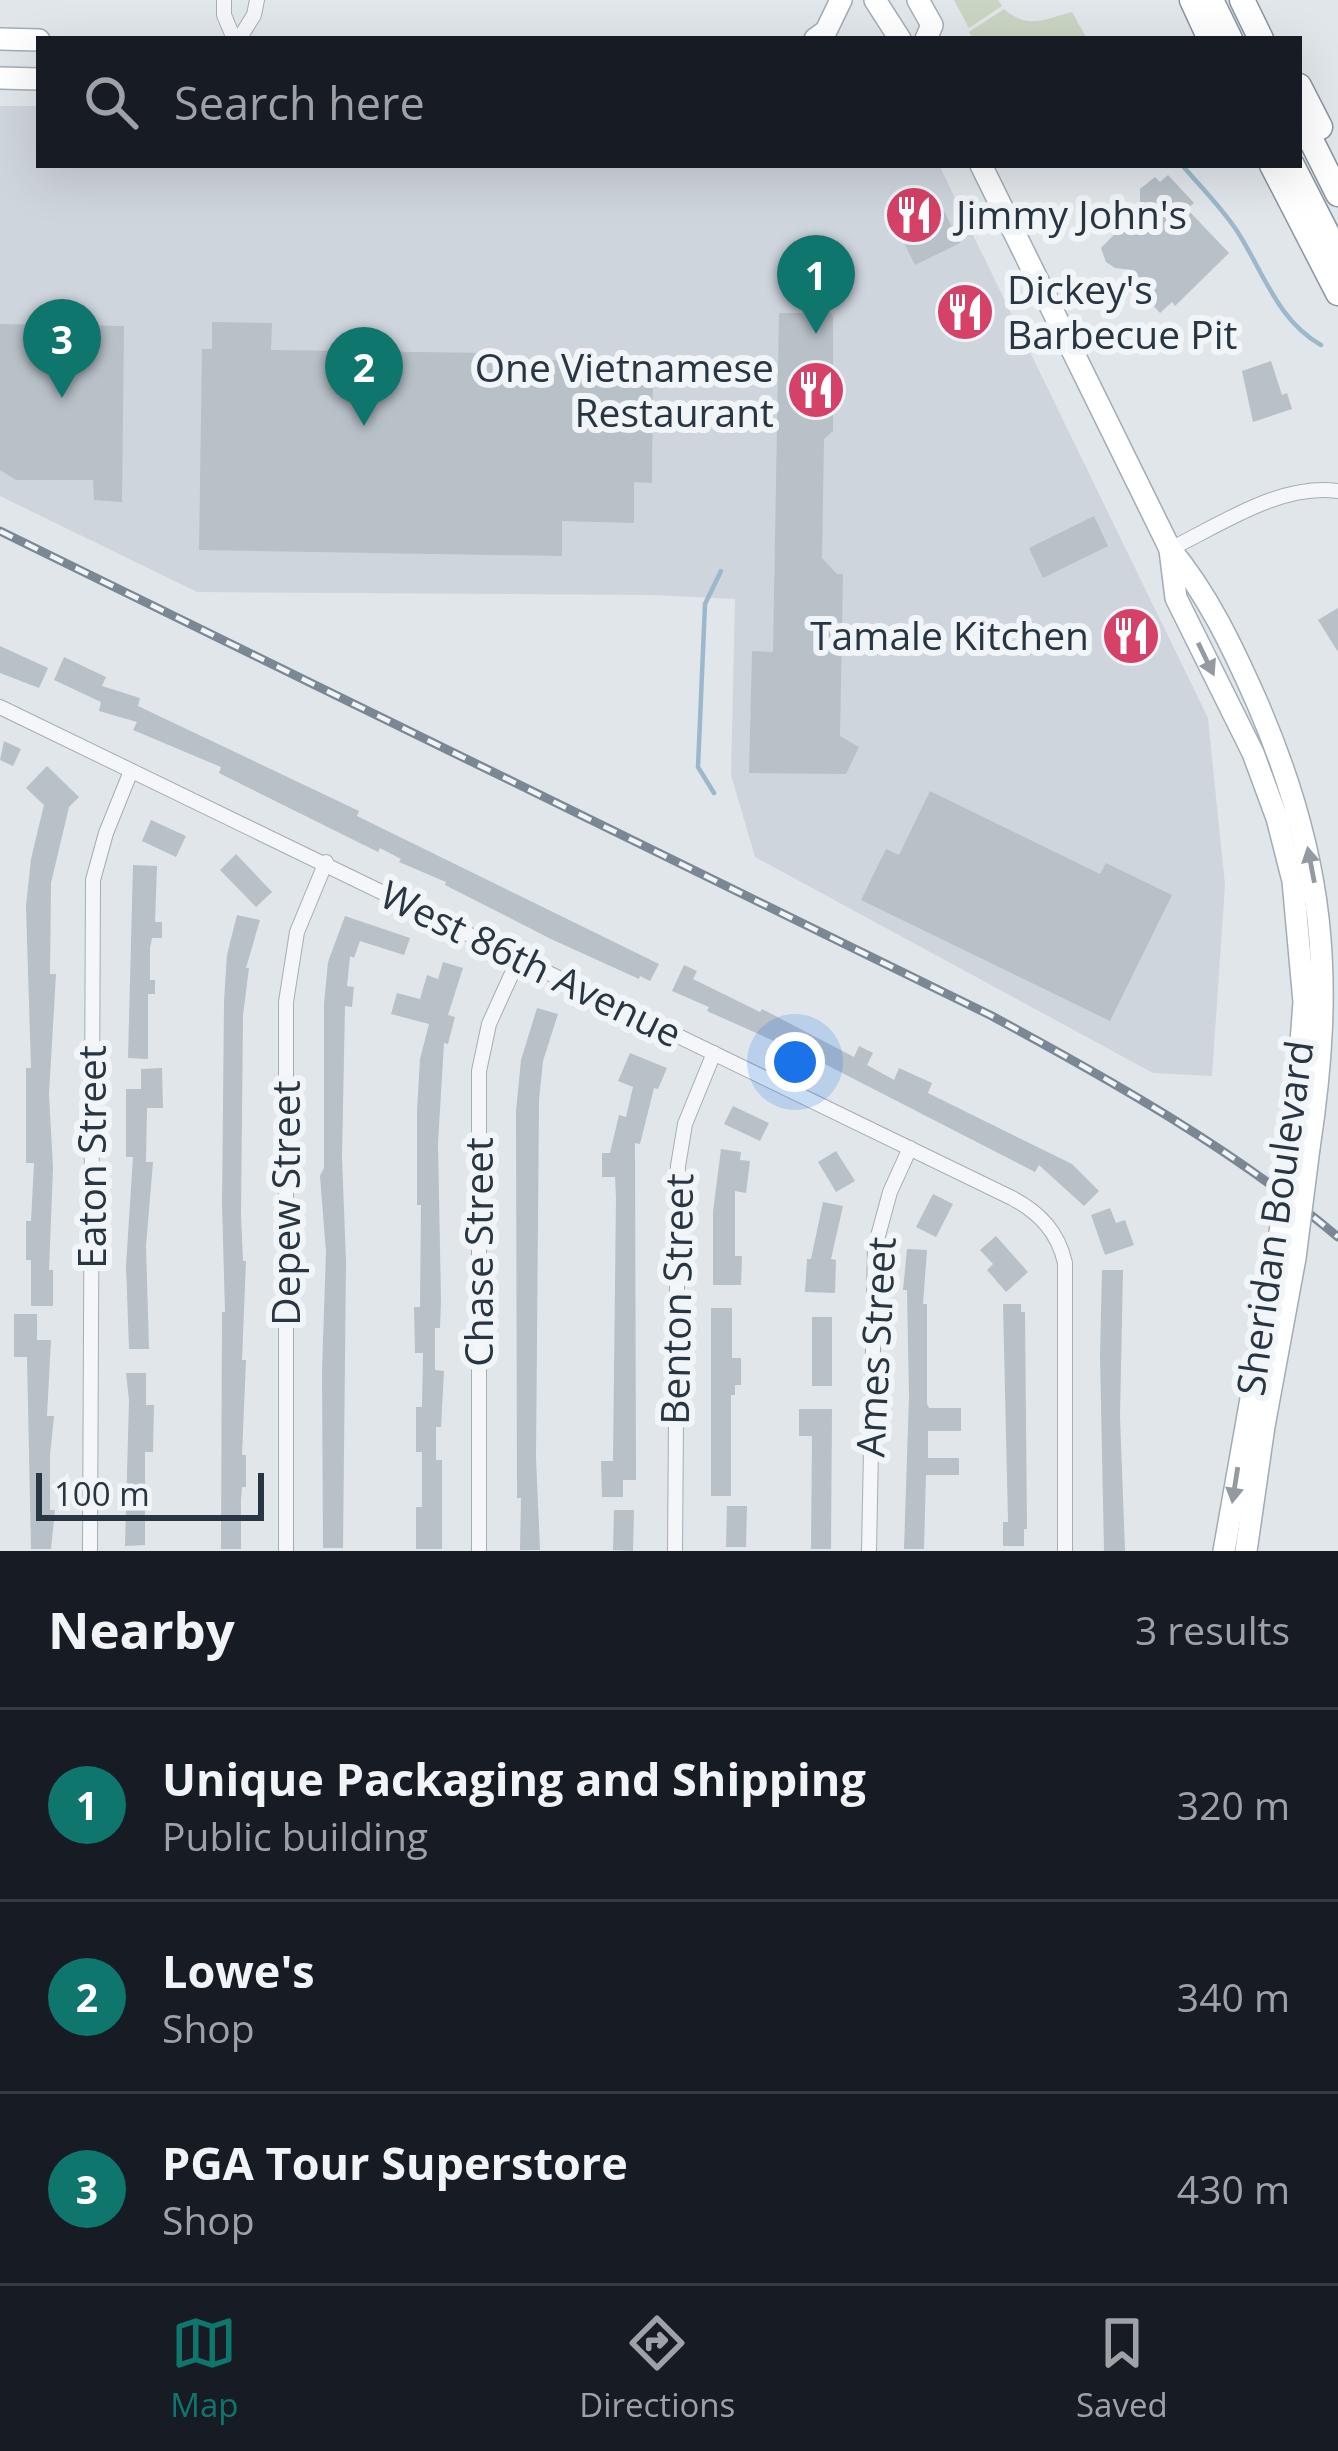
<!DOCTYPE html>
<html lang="en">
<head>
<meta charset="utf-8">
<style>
	:root { --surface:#171b24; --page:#242831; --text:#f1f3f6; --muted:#9ea1a6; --line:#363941; --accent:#0f766e }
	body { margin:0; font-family:"Open Sans",sans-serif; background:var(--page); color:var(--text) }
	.scale { position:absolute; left:36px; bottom:30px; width:228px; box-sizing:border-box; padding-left:12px; border:6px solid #283543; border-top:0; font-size:33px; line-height:42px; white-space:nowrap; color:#283543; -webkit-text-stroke:9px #f1f5f8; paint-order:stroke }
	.you { position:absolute; left:795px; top:1062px; width:42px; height:42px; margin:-30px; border:9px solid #fff; border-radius:50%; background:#1a73e8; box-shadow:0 0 0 18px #1a73e833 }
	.badge { display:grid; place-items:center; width:78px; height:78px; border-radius:50%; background:var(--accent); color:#fff; font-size:39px; font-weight:700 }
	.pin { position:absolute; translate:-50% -99px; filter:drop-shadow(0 3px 6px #0008) }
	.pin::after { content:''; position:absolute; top:63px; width:42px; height:36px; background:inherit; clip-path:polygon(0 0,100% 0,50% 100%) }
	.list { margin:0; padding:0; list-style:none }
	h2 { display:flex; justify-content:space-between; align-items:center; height:156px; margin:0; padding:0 48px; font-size:51px }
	h2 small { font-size:39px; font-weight:400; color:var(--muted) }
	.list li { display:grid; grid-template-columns:78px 1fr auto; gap:36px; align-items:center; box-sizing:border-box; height:192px; padding:0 48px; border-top:3px solid var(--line) }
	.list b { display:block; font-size:45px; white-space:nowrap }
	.list p { margin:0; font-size:39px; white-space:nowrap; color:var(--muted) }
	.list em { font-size:39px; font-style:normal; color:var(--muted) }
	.icon { flex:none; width:66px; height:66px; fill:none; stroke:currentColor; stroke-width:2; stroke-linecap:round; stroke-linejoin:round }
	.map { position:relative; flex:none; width:1338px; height:1551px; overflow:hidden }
	.search { position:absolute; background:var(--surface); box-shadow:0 12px 48px #0002; left:36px; right:36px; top:36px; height:132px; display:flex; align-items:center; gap:30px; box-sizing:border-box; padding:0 42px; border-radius:0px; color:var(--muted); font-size:45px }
	.sheet { height:732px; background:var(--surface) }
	nav { display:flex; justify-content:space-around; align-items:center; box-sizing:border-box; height:168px; border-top:3px solid var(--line); background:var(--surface); font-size:33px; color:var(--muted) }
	nav a { display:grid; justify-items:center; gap:6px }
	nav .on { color:var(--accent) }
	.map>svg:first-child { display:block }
</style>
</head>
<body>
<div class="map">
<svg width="1338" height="1551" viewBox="0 0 1338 1551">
	<rect width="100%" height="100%" fill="#e1e6eb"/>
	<!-- built -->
	<path fill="#cfd5dd" d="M 0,106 L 39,106 L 39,165 L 939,165 L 1208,718 L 1225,885 L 1212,1076 L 1153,1073 L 755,857 L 731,775 L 735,599 L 651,595 L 197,592 L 0,496 Z"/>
	<!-- green -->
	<g fill="#c9d5c2">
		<path d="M 954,0 L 998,0 L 1002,6 L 969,28 Z"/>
		<path d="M 1004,9 C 1030,31 1046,18 1072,12 L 1087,39 L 973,39 L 969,32 Z"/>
	</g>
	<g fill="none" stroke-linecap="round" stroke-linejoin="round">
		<!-- stream -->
		<g stroke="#9bb8cc" stroke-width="4.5">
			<path d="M 1182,165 C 1200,186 1222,208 1237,231 C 1263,271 1277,320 1321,345"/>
			<path d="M 714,793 L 698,767 L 705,604 L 721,571"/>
		</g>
	</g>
	<!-- building -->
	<g fill="#b8c0c8">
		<path d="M 1168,175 L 1194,203 L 1187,209 L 1229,253 L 1175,306 L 1172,302 L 1160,313 L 1142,293 L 1148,287 L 1132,270 L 1115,268 L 1106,262 L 1101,248 L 1140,208 L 1140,189 L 1155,177 L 1160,182 Z"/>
		<path d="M 935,193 L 960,243 L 915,265 L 890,215 Z"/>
		<path d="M 970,284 L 990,324 L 960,339 L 940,299 Z"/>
		<path d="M 827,309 L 833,316 L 833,431 L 824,439 L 822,558 L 837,574 L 843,574 L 840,736 L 859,747 L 846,774 L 749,773 L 752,651 L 773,652 L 779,313 L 819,313 Z"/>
		<path d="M 212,322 L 272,323 L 271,350 L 492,353 L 492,369 L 529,369 L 529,360 L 653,362 L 652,483 L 634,482 L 634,523 L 562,521 L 562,556 L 199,550 L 202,349 L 212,349 Z"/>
		<path d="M 0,324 L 124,326 L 122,502 L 94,500 L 93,480 L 16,480 L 0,470 Z"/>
		<path d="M 1271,361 L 1282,395 L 1287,393 L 1292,409 L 1253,422 L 1242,371 Z"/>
		<path d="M 1094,516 L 1108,546 L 1043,578 L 1029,548 Z"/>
		<path d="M 1133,608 L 1155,652 L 1128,664 L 1107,621 Z"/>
		<path d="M 1338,608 L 1338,652 L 1318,620 Z"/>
		<path d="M 0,646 L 48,668 L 39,688 L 0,673 Z"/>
		<path d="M 64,657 L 106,677 L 102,686 L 140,698 L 138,706 L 359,811 L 357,816 L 659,964 L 650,981 L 640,976 L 639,979 L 551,939 L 445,885 L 446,882 L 399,862 L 401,859 L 380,848 L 378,852 L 219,773 L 221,767 L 133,730 L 137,722 L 99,711 L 101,702 L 54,680 Z"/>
		<path d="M 4,741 L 21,749 L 13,766 L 0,760 Z"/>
		<path d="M 47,766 L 79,797 L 69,807 L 51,883 L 50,974 L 56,974 L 49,1094 L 53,1168 L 49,1270 L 53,1270 L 53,1306 L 31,1306 L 31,1260 L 26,1260 L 26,1221 L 31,1221 L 34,1163 L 26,1163 L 26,1068 L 31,1068 L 26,906 L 31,859 L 44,805 L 26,788 Z"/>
		<path d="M 930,791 L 1100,874 L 1106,863 L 1172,895 L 1110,1021 L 861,900 L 886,849 L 899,855 Z"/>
		<path d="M 151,820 L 186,836 L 176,857 L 142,841 Z"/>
		<path d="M 236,854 L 272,892 L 256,907 L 220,870 Z"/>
		<path d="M 133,865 L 157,866 L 155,922 L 162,922 L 162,938 L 152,938 L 150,948 L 150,980 L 155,980 L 155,994 L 148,994 L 148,1059 L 128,1058 Z"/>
		<path d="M 237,915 L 260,920 L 246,968 L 249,968 L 243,1015 L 241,1215 L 243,1261 L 246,1261 L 242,1360 L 246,1360 L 242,1455 L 246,1455 L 246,1487 L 242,1487 L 241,1500 L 241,1549 L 221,1549 L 222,1312 L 225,1312 L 222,1205 L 224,1001 L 227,955 Z"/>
		<path d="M 345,916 L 410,938 L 404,955 L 360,941 L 354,958 L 350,956 L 347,986 L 354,987 L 352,1007 L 345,1006 L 342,1157 L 346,1262 L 343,1548 L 323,1548 L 322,1371 L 326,1252 L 320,1176 L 324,1168 L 324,1004 L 328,962 Z"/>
		<path d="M 443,962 L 463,968 L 448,1015 L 455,1017 L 448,1044 L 444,1043 L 438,1143 L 441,1301 L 440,1328 L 435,1328 L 435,1370 L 444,1371 L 441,1427 L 436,1427 L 436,1460 L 442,1460 L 442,1549 L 416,1549 L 416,1507 L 422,1507 L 422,1452 L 416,1452 L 416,1407 L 422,1407 L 423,1353 L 415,1353 L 414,1307 L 420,1307 L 421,1205 L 417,1205 L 417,1111 L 420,1059 L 429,1024 L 391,1014 L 397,993 L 420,999 L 427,975 L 438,979 Z"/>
		<path d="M 684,965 L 697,971 L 693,979 L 760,1012 L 762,1009 L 854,1057 L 859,1046 L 873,1053 L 867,1065 L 894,1080 L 899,1068 L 932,1083 L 928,1093 L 1072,1164 L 1099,1191 L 1084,1206 L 1039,1165 L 1035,1172 L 817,1060 L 816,1064 L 793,1053 L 796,1047 L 776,1037 L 774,1041 L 707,1011 L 709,1007 L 672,991 Z"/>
		<path d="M 537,1008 L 558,1014 L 543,1061 L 539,1100 L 536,1458 L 540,1550 L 520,1550 L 521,1498 L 517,1498 L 516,1111 L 521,1060 Z"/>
		<path d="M 630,1053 L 667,1068 L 658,1089 L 654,1088 L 640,1144 L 635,1143 L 636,1480 L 623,1480 L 623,1497 L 602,1497 L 601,1461 L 613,1461 L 616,1197 L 615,1177 L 602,1177 L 602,1153 L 610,1153 L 619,1115 L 626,1117 L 633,1087 L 618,1081 Z"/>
		<path d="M 162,1068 L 163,1108 L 147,1108 L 146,1162 L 153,1162 L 146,1246 L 149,1349 L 129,1349 L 126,1266 L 133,1157 L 126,1157 L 126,1089 L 141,1089 L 141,1069 Z"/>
		<path d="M 733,1106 L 769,1123 L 760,1141 L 724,1124 Z"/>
		<path d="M 721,1149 L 741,1152 L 740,1160 L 750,1161 L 746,1193 L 735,1191 L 735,1256 L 742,1256 L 741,1285 L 713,1285 L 713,1212 Z"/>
		<path d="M 836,1151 L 855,1181 L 836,1192 L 818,1162 Z"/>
		<path d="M 933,1194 L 953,1204 L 936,1237 L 916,1227 Z"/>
		<path d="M 823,1202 L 843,1206 L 831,1259 L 836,1260 L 835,1293 L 805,1292 L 807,1259 L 811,1259 Z"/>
		<path d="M 1110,1208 L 1116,1223 L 1125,1220 L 1134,1245 L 1105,1255 L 1091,1215 Z"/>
		<path d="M 996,1236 L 1028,1272 L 1006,1292 L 987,1270 L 993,1264 L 980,1250 Z"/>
		<path d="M 907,1249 L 927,1250 L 923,1304 L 927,1304 L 927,1404 L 929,1408 L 961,1408 L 961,1431 L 928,1431 L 928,1458 L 959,1458 L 959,1475 L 926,1475 L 924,1549 L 904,1549 L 909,1397 L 907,1290 L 903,1290 Z"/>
		<path d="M 1102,1270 L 1123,1270 L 1120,1417 L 1125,1551 L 1104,1551 L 1100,1356 Z"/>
		<path d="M 1003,1304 L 1021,1304 L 1021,1312 L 1025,1312 L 1027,1529 L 1024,1529 L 1024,1546 L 1003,1546 L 1003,1522 L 1008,1522 Z"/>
		<path d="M 711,1308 L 732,1308 L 732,1358 L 741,1358 L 741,1385 L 735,1385 L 735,1395 L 731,1395 L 731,1496 L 711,1496 Z"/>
		<path d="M 14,1314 L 37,1314 L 37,1340 L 51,1340 L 47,1416 L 54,1416 L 50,1455 L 50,1510 L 55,1510 L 51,1549 L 31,1549 L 27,1357 L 14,1357 Z"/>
		<rect x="812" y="1317" width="20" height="69"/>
		<path d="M 126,1373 L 146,1373 L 146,1405 L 154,1405 L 153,1452 L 145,1452 L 145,1545 L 125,1546 L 129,1400 Z"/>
		<path d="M 799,1409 L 832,1409 L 831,1549 L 811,1549 L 812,1436 L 799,1436 Z"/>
		<path d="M 727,1506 L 747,1506 L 746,1547 L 726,1547 Z"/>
		<path d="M 614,1510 L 634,1510 L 633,1551 L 613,1550 Z"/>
	</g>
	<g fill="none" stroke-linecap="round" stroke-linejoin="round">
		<!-- minor casing -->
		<g stroke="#a6adb5" stroke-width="16">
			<g id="minor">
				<path d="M 224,0 L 224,15 L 234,39"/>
				<path d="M 239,39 L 254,15 L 257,0"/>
				<path d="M 1170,549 C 1220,525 1280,483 1338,491"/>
				<path d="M 0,707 L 1012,1198 C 1040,1213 1058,1232 1065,1263 L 1065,1551"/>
				<path d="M 90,1551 L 93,880 L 106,833 L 131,771"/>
				<path d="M 286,1551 L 286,1002 L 297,932 L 326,862"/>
				<path d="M 479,1551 L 479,1071 L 489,1024 L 518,960"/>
				<path d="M 675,1551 L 678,1166 L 685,1124 L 714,1053"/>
				<path d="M 869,1551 L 875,1247 L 890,1192 L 910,1148"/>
			</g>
		</g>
		<!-- primary casing -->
		<g stroke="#a0acb7" stroke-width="24">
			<g id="primary">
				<path d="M 875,0 L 900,39"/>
				<path d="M 918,0 L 932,25 L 926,39"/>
				<path d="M 0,39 L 39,40"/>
				<path d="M 815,39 L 826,31 L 841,0"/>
				<path d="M 0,78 L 39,79"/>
				<path d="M 981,165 L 1170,549 C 1208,595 1232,646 1256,700 C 1325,858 1335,978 1309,1148"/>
				<path d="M 1170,550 L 1176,598 L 1253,753 L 1277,818 L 1293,881 L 1304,1002 L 1294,1136"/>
				<path d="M 1224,1551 L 1278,1246"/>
				<path d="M 1246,1551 L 1264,1426 L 1295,1258"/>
			</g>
		</g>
		<!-- motorway casing -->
		<g stroke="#8895a2" stroke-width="27">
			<g id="motorway">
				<path d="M 1192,0 L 1210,39"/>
				<path d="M 1211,0 L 1230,39"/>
				<path d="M 1242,0 L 1261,39"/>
				<path d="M 1299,86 L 1320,127"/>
				<path d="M 1299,116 L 1338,194"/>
				<path d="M 1272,165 L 1338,293"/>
				<path d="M 1292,165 L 1338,255"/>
			</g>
		</g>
		<!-- minor -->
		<use href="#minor" stroke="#f4f6f9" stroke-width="14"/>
		<!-- primary -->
		<use href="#primary" stroke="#fff" stroke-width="21"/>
		<!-- motorway -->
		<use href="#motorway" stroke="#fff" stroke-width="24"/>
		<!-- rail casing -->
		<g stroke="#7a8795" stroke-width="9">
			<path id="rail" d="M 0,531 L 990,1015 C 1111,1080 1233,1149 1338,1237"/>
		</g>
		<!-- rail -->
		<use href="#rail" stroke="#f1f5f8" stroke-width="4.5" stroke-dasharray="14" stroke-linecap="butt"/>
		<!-- primary-bridge casing -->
		<g stroke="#a0acb7" stroke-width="24" stroke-linecap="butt">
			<g id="primary-bridge">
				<path d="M 1278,1246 L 1294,1136"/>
				<path d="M 1295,1258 L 1309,1148"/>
			</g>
		</g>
		<!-- primary-bridge -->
		<use href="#primary-bridge" stroke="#fff" stroke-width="21"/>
	</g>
	<!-- one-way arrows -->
	<defs><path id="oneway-solid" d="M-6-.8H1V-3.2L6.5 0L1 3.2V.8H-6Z" transform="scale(3)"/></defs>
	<g fill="#949aa1">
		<use href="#oneway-solid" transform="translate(1206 659) rotate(64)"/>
		<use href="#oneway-solid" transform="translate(1311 865) rotate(-101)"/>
		<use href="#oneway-solid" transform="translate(1235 1485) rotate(99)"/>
	</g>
	<!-- icons -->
	<defs>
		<g id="restaurant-disc" transform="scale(3)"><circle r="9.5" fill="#d54167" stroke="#f1f5f8"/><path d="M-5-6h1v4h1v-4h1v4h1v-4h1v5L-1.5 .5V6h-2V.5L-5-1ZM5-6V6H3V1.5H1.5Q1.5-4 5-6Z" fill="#fff"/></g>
	</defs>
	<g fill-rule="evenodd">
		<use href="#restaurant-disc" x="914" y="215"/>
		<use href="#restaurant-disc" x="965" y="312"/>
		<use href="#restaurant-disc" x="816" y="390"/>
		<use href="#restaurant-disc" x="1131" y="636"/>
	</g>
	<g text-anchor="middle" stroke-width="12" stroke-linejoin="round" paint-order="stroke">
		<!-- poi labels -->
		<g font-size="39" fill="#283543" stroke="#f1f5f8" text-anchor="start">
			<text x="956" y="229">Jimmy John's</text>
			<text x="1007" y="304">Dickey's<tspan x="1007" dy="45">Barbecue Pit</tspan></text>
			<text x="774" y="382" text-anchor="end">One Vietnamese<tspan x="774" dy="45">Restaurant</tspan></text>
			<text x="1089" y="650" text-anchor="end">Tamale Kitchen</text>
		</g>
		<!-- street labels -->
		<g font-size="39" fill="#283543" stroke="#f1f5f8">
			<text transform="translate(531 964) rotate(26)" y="14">West 86th Avenue</text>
			<text transform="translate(92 1157) rotate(-90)" y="14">Eaton Street</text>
			<text transform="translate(286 1203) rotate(-90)" y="14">Depew Street</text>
			<text transform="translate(1275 1218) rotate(-82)" y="14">Sheridan Boulevard</text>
			<text transform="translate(479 1252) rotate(-90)" y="14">Chase Street</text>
			<text transform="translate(677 1299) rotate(-89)" y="14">Benton Street</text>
			<text transform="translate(876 1347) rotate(-87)" y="14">Ames Street</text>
		</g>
	</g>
</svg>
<div class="scale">100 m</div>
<div class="you"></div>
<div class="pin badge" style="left:816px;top:334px">1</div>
<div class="pin badge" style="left:364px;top:426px">2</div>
<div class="pin badge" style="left:62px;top:398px">3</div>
<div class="search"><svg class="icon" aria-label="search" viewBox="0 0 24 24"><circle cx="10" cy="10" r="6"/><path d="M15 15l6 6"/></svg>Search here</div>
</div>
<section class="sheet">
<h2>Nearby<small>3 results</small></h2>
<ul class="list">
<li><span class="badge">1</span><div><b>Unique Packaging and Shipping</b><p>Public building</p></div><em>320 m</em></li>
<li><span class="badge">2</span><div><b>Lowe's</b><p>Shop</p></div><em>340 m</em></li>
<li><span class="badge">3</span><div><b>PGA Tour Superstore</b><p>Shop</p></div><em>430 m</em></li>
</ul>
</section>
<nav>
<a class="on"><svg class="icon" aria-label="map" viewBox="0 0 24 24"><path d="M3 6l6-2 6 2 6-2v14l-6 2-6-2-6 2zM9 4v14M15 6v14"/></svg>Map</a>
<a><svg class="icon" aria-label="directions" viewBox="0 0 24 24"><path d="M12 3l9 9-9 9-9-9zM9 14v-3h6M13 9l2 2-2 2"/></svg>Directions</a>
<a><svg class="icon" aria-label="saved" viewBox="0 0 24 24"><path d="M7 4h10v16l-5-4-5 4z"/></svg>Saved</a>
</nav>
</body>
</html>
